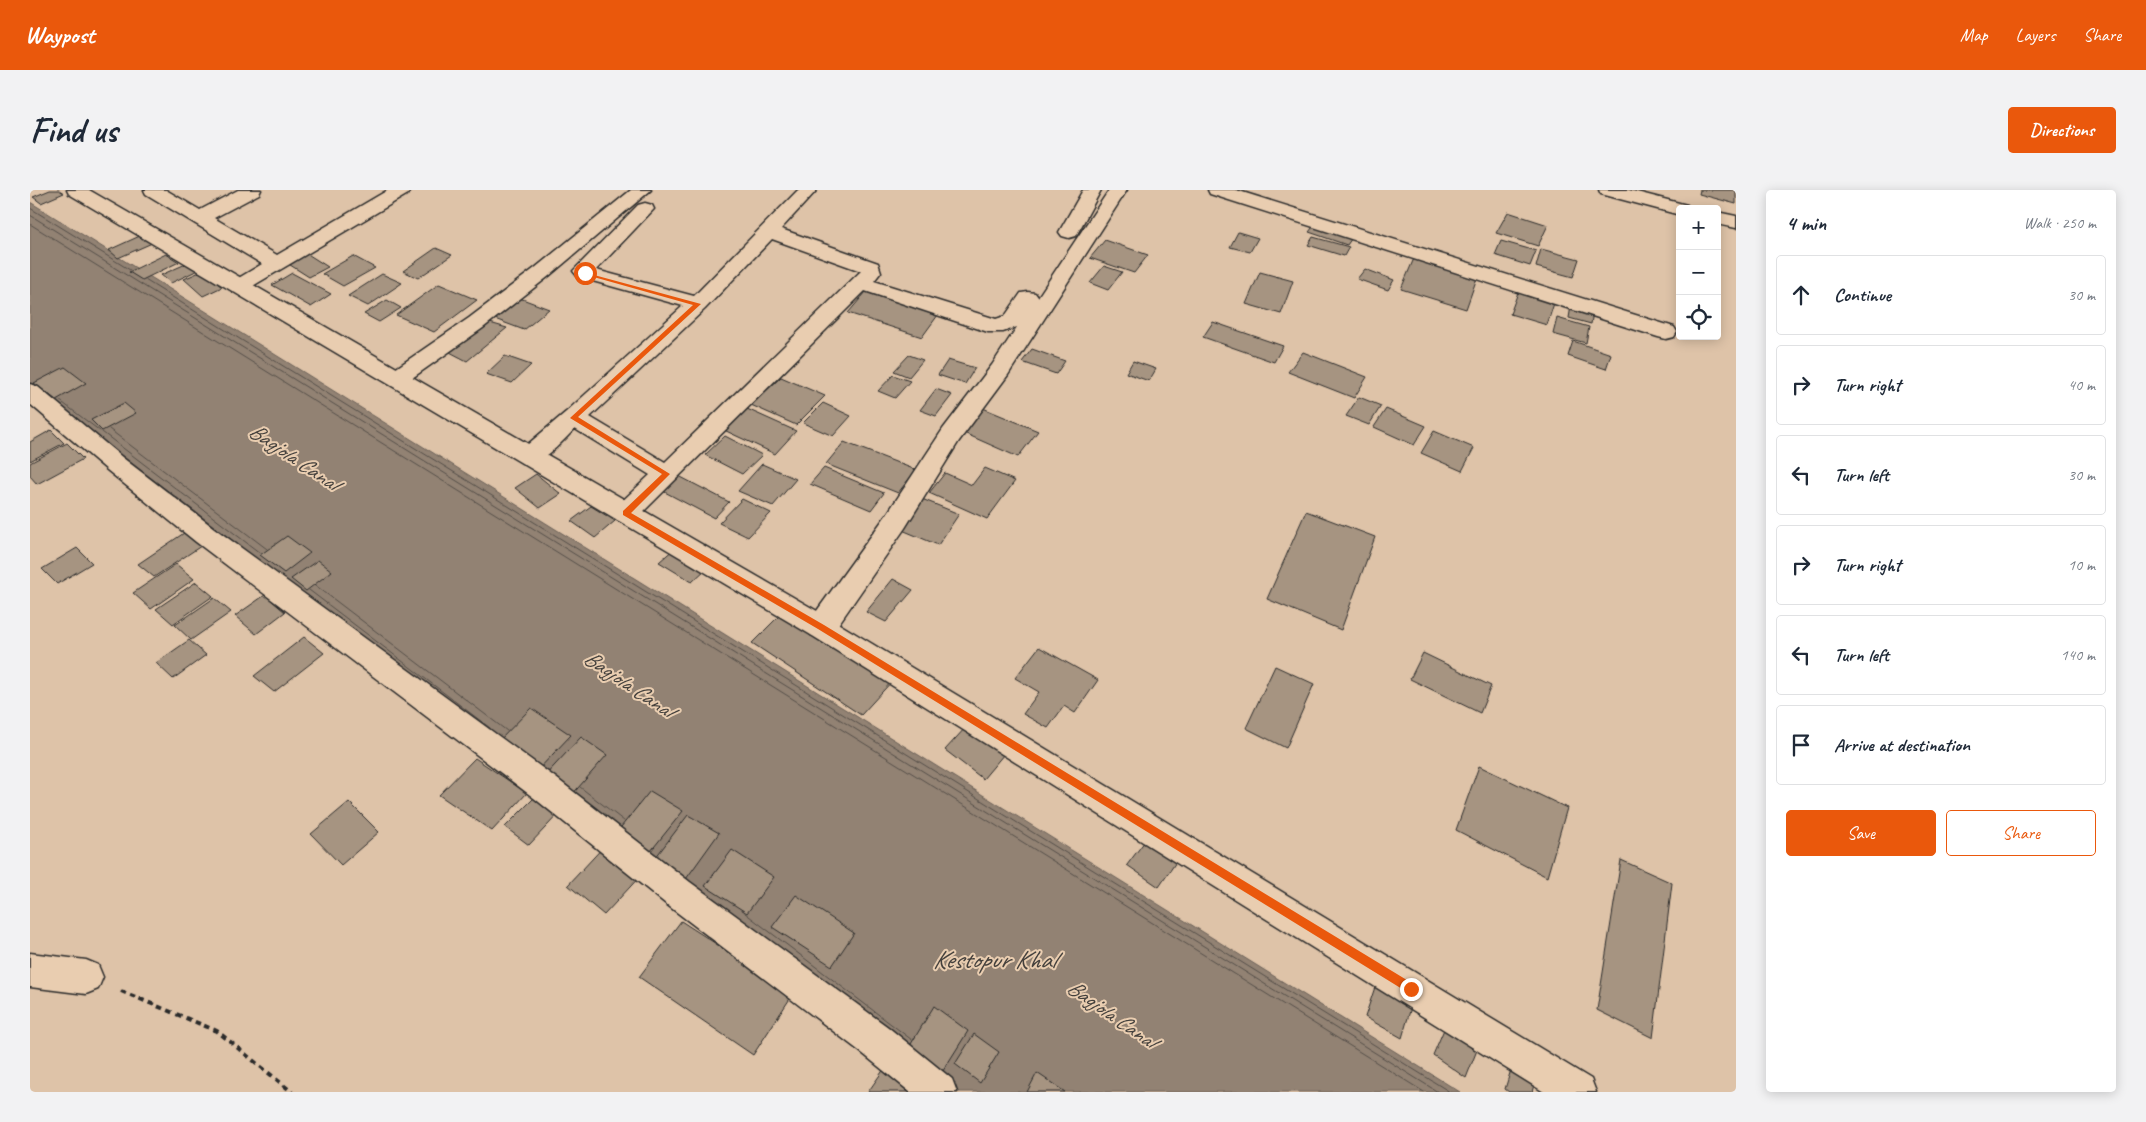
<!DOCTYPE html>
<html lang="en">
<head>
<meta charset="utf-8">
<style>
	:root { --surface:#fff; --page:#f2f2f3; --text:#1f2937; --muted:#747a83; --line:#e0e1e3; --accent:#ea580c }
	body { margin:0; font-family:Caveat,sans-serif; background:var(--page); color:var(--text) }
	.controls { position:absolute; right:15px; top:15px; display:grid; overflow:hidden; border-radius:5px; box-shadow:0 2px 12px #0003 }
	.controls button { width:45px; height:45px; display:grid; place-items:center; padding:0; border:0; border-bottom:1px solid var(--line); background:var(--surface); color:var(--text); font:25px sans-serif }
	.stop { position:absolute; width:15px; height:15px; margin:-11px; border:4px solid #ea580c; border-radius:50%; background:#fff }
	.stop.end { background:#ea580c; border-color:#fff; box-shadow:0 1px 5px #0008 }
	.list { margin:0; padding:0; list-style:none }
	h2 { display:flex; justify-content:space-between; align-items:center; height:65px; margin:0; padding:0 20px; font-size:21px }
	h2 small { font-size:16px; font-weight:400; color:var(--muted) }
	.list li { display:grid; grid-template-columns:32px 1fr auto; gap:15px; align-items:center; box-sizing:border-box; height:80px; margin:0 10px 10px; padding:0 10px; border:1px solid var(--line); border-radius:5px }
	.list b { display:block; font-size:19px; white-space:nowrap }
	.list em { font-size:16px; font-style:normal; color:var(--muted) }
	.actions { display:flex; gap:10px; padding:15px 20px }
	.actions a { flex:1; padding:11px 0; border:1px solid var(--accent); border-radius:5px; text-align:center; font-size:18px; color:var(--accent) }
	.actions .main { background:var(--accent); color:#fff }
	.icon { flex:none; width:28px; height:28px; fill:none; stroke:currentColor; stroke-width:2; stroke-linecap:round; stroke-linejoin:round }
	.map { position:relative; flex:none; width:1706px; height:902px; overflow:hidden; border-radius:5px }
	header { display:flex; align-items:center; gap:30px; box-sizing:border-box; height:70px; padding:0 25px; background:var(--accent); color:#fff }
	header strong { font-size:24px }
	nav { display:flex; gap:28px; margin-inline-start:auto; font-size:18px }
	.intro { display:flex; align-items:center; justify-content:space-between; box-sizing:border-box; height:120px; padding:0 30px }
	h1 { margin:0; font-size:35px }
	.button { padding:12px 22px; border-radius:5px; background:var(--accent); color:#fff; font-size:18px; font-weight:700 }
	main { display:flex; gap:30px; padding:0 30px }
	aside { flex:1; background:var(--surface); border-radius:5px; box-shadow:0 2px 12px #0003 }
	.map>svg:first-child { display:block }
</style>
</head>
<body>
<header>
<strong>Waypost</strong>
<nav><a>Map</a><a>Layers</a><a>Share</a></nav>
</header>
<div class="intro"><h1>Find us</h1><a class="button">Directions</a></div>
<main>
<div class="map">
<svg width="1706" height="902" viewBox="0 0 1706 902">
	<rect width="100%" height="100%" fill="#dec3a8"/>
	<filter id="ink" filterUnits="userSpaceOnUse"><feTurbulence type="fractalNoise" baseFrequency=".02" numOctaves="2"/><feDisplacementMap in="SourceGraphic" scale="10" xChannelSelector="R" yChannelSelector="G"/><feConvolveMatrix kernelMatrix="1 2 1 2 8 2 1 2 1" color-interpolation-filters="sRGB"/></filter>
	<g filter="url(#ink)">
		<!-- water -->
		<path fill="#928273" stroke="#695f56" d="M 0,12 L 1430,902 L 919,902 L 0,202 Z"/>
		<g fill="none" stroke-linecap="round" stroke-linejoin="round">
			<!-- shore -->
			<g stroke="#544e48" stroke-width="1">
				<path d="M 0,18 L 100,80"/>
				<path d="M 0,25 L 1408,902"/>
				<path d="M 0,34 L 1394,902"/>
				<path d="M 115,90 L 1420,902"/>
				<path d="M 29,210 L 70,241"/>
				<path d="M 79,239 L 237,359"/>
				<path d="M 72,242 L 230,363"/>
				<path d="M 91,265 L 210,356"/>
				<path d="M 285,395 L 477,541"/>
				<path d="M 279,400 L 460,538"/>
				<path d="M 550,597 L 594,631"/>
				<path d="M 715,723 L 882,850"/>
			</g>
		</g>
		<!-- building -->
		<g fill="#a69481" stroke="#2b2b2b">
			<path d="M 20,0 L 29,0 L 34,3 L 11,13 L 3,7 Z"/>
			<path d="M 1670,0 L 1706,0 L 1706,14 L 1669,4 Z"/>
			<path d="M 1478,22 L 1518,35 L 1508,56 L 1466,43 Z"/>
			<path d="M 1286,33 L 1324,45 L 1317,55 L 1279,42 Z"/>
			<path d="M 1208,42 L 1228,48 L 1220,62 L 1200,57 Z"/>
			<path d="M 112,45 L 122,53 L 88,68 L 79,60 Z"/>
			<path d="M 1283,47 L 1319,57 L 1314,66 L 1278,55 Z"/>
			<path d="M 1075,50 L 1118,65 L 1104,83 L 1060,68 Z"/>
			<path d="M 1471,51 L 1506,61 L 1500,76 L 1465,65 Z"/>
			<path d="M 406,58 L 422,65 L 388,88 L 373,81 Z"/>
			<path d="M 1511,59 L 1549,69 L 1543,87 L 1506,77 Z"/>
			<path d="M 276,63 L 298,77 L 279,87 L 257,73 Z"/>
			<path d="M 136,64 L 149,72 L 112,90 L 99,82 Z"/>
			<path d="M 323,66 L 345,78 L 313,96 L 292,84 Z"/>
			<path d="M 1385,66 L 1448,85 L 1436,119 L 1371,99 Z"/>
			<path d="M 158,73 L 168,80 L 141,93 L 131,85 Z"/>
			<path d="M 1074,76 L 1092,82 L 1078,100 L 1060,93 Z"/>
			<path d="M 1335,79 L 1364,90 L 1358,100 L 1327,89 Z"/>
			<path d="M 172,81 L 192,97 L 173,106 L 154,89 Z"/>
			<path d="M 1230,82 L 1263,91 L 1251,124 L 1216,114 Z"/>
			<path d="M 262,83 L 301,104 L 281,117 L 242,95 Z"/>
			<path d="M 352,84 L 372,93 L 338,116 L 318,106 Z"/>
			<path d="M 409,94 L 447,110 L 404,142 L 366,125 Z"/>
			<path d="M 1490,97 L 1526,107 L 1517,135 L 1480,124 Z"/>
			<path d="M 836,102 L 908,125 L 892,147 L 818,123 Z"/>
			<path d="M 487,107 L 519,119 L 494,140 L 462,128 Z"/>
			<path d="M 357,110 L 371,118 L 349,132 L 334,124 Z"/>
			<path d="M 1541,116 L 1563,122 L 1561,134 L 1539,128 Z"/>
			<path d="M 1527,128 L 1559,137 L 1556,153 L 1523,144 Z"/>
			<path d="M 453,131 L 477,138 L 437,171 L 414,159 Z"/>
			<path d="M 1183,132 L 1253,156 L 1244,172 L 1173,147 Z"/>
			<path d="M 1543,151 L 1581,164 L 1576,179 L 1538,166 Z"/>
			<path d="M 1002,159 L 1035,171 L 1026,184 L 992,172 Z"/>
			<path d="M 1273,162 L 1337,187 L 1324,208 L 1258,182 Z"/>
			<path d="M 879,165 L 893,170 L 879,187 L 864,181 Z"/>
			<path d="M 475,166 L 501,175 L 482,193 L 456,184 Z"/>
			<path d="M 918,170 L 945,178 L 935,194 L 908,185 Z"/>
			<path d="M 1103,171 L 1126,179 L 1119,191 L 1096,183 Z"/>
			<path d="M 35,177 L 56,193 L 26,210 L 4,193 Z"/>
			<path d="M 863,185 L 880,191 L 865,208 L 848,201 Z"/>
			<path d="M 751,187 L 795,206 L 766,235 L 721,215 Z"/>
			<path d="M 906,199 L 922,205 L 906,226 L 890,220 Z"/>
			<path d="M 1329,207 L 1351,216 L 1339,235 L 1316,226 Z"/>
			<path d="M 94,213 L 106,223 L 72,241 L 61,230 Z"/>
			<path d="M 793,213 L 821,226 L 803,246 L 773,233 Z"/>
			<path d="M 948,216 L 1008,241 L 988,267 L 927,240 Z"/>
			<path d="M 717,219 L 766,241 L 745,264 L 694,240 Z"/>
			<path d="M 1356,219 L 1396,236 L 1384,255 L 1344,237 Z"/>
			<path d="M 21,240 L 34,253 L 0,271 L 0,252 Z"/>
			<path d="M 1404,241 L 1444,258 L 1432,281 L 1391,263 Z"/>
			<path d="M 695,246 L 732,265 L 712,284 L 675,265 Z"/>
			<path d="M 814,252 L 886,280 L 868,303 L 796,274 Z"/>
			<path d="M 37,253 L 53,269 L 7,294 L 0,286 L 0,273 Z"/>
			<path d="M 732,274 L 766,289 L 743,316 L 708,301 Z"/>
			<path d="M 794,278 L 854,303 L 841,320 L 780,294 Z"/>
			<path d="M 955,278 L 985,291 L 957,329 L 899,303 L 915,283 L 942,295 Z"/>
			<path d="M 506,284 L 531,304 L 510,318 L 485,298 Z"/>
			<path d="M 645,284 L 699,312 L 684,328 L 629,299 Z"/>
			<path d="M 887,307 L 929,324 L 908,355 L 865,337 Z"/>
			<path d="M 712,309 L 741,323 L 718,347 L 689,333 Z"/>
			<path d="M 561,316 L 585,331 L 565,348 L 541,331 Z"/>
			<path d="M 1276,321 L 1345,347 L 1311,440 L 1237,409 Z"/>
			<path d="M 160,339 L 177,352 L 124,387 L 108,374 Z"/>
			<path d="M 257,346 L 280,363 L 254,383 L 230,365 Z"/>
			<path d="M 47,358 L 62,373 L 27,394 L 12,379 Z"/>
			<path d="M 645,358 L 677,378 L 662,392 L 629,372 Z"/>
			<path d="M 288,370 L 302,381 L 276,401 L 261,389 Z"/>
			<path d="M 146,374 L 164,389 L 121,419 L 103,403 Z"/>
			<path d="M 863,389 L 883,400 L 856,432 L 836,422 Z"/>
			<path d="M 166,392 L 183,406 L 143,434 L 126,419 Z"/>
			<path d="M 235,405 L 255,422 L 226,444 L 205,426 Z"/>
			<path d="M 184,408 L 201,422 L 161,450 L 145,435 Z"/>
			<path d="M 756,419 L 864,489 L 831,525 L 722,453 Z"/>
			<path d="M 274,447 L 294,463 L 244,502 L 224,486 Z"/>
			<path d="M 159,450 L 176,465 L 143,489 L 126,473 Z"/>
			<path d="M 1009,457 L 1068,490 L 1045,523 L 1034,516 L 1018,538 L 993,524 L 1009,502 L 985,488 Z"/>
			<path d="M 1393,463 L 1461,496 L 1450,523 L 1380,489 Z"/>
			<path d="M 1245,476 L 1284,494 L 1256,558 L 1216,538 Z"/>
			<path d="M 501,518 L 541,545 L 506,582 L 466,554 Z"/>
			<path d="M 936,537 L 974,564 L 953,589 L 915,560 Z"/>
			<path d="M 551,547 L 577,565 L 540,607 L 512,589 Z"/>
			<path d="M 445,568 L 497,603 L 462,641 L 409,605 Z"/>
			<path d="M 1449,576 L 1537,618 L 1517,687 L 1426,640 Z"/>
			<path d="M 620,601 L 653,621 L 620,662 L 587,642 Z"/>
			<path d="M 510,602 L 533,619 L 499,655 L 475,637 Z"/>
			<path d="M 319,612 L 349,642 L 311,675 L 281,644 Z"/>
			<path d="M 658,625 L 689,643 L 651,696 L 619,676 Z"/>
			<path d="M 1115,651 L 1146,672 L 1129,697 L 1097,675 Z"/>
			<path d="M 577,653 L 614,682 L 574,725 L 538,695 Z"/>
			<path d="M 702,660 L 744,687 L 717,723 L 675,696 Z"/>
			<path d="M 1591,670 L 1642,693 L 1623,848 L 1567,820 Z"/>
			<path d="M 766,705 L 824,743 L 802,776 L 742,737 Z"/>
			<path d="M 651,731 L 763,804 L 723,865 L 609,787 Z"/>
			<path d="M 1346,794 L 1382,814 L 1372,848 L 1335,827 Z"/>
			<path d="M 904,816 L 938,841 L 911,884 L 878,859 Z"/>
			<path d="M 1418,830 L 1451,850 L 1436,888 L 1403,865 Z"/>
			<path d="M 944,844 L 969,862 L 950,893 L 925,874 Z"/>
			<path d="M 861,869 L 903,902 L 838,902 Z"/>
			<path d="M 1484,870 L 1507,884 L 1502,902 L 1479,902 L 1475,899 Z"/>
			<path d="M 1007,883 L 1035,902 L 997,902 Z"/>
		</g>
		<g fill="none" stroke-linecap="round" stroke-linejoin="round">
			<!-- minor casing -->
			<g stroke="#2b2b2b" stroke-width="3">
				<g id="minor">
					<path d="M 114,0 L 136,0 L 170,20 L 208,0 L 231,0 L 229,4 L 184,28 L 247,65 L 358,0 L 380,0 L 378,4 L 216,100 L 209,102 L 202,100 L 199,96 L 202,92 L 232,74 L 116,4 Z"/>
					<path d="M 601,0 L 621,0 L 519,86 L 453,138 L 375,193 L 367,195 L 359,193 L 356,188 L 359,183 L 439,128 L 505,78 Z"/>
					<path d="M 768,0 L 787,0 L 751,39 L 848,73 L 851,82 L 844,91 L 966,129 L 975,126 L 991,103 L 998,102 L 1005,103 L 1008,107 L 1079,0 L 1097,0 L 978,185 L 929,251 L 875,338 L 801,445 L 791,448 L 781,445 L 777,437 L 781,429 L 857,324 L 913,239 L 962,175 L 987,137 L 973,142 L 958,142 L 835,101 L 605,330 L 596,332 L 587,330 L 584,323 L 587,316 L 620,285 L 545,239 C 531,252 511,278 491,272 L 487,266 L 491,260 L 536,222 L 653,116 L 548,87 L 543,81 L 608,15 L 615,13 L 622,15 L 624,19 L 566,80 L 664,106 ZM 742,49 L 831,81 L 635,272 L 560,227 L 675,119 Z"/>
					<path d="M 1053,0 L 1071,0 L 1046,46 L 1039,48 L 1032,46 L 1029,42 Z"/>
					<path d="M 1178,0 L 1206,0 L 1644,137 L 1647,142 L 1644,147 L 1636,149 L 1628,147 L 1180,4 Z"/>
					<path d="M 1569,0 L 1599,0 L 1657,15 L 1659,19 L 1650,19 L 1650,25 L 1571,4 Z"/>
					<path d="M 1687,22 L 1706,26 L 1706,38 L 1687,34 Z"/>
					<path d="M 0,194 L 8,197 L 93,268 L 184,338 L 526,588 L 660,692 L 858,837 L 922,889 L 927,902 L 880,902 L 832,863 L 636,714 L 504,608 L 166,352 L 77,280 L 0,214 Z"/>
					<path d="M 0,763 L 56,770 L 68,775 L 73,787 L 68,799 L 56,804 L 0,797 Z"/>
				</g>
			</g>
			<!-- tertiary casing -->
			<g stroke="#2b2b2b" stroke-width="3">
				<path id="tertiary" d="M 37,0 L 59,0 L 801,429 L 1561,889 L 1566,902 L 1514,902 L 781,445 L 39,4 Z"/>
			</g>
			<!-- path -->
			<path stroke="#2b2b2b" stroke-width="4" stroke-dasharray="5.5 4.5" stroke-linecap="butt" d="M 91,801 L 187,841 L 262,902"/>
			<!-- minor -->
			<use href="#minor" fill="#e9cdb0" fill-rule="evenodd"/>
			<!-- tertiary -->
			<use href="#tertiary" fill="#e9cdb0" fill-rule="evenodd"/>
		</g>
	</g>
	<!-- route -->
	<path fill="#ea580c" d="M 553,82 L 671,114 L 548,227 L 640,284 L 601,323 L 794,435 L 1385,795 L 1385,802 L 1377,802 L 788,439 L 593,325 L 593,321 L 632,284 L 540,228 L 663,115 L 553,84 Z"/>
	<g text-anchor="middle" stroke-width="4" stroke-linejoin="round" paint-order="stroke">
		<!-- water labels -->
		<g font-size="22" font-style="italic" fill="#45413d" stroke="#e9cdb0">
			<text transform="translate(264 266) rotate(34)" y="8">Bagjola Canal</text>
			<text transform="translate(599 493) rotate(34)" y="8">Bagjola Canal</text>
			<text transform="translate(1082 823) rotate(35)" y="8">Bagjola Canal</text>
		</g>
		<!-- near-water labels -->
		<g font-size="26" font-style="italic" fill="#45413d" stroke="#e9cdb0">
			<text x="964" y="778">Kestopur Khal</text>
		</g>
	</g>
</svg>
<div class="controls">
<button>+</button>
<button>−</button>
<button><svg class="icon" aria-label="locate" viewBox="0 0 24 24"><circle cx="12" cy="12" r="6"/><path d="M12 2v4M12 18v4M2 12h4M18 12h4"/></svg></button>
</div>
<div class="stop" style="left:555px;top:83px"></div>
<div class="stop end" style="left:1381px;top:799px"></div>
</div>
<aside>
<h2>4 min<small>Walk · 250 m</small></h2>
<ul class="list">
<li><svg class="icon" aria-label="ahead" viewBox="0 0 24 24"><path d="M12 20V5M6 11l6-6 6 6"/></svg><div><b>Continue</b></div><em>30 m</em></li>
<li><svg class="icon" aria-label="right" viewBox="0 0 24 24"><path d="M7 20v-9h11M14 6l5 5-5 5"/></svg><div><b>Turn right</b></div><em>40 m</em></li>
<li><svg class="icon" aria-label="left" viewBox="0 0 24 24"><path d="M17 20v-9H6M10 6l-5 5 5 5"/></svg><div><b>Turn left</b></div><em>30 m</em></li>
<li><svg class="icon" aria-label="right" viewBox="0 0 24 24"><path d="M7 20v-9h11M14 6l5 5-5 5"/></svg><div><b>Turn right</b></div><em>10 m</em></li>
<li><svg class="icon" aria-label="left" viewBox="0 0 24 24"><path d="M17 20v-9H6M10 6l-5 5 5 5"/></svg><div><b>Turn left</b></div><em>140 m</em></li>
<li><svg class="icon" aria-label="arrive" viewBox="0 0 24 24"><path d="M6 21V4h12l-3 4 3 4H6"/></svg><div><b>Arrive at destination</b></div></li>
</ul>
<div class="actions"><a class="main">Save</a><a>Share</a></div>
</aside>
</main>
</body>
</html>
